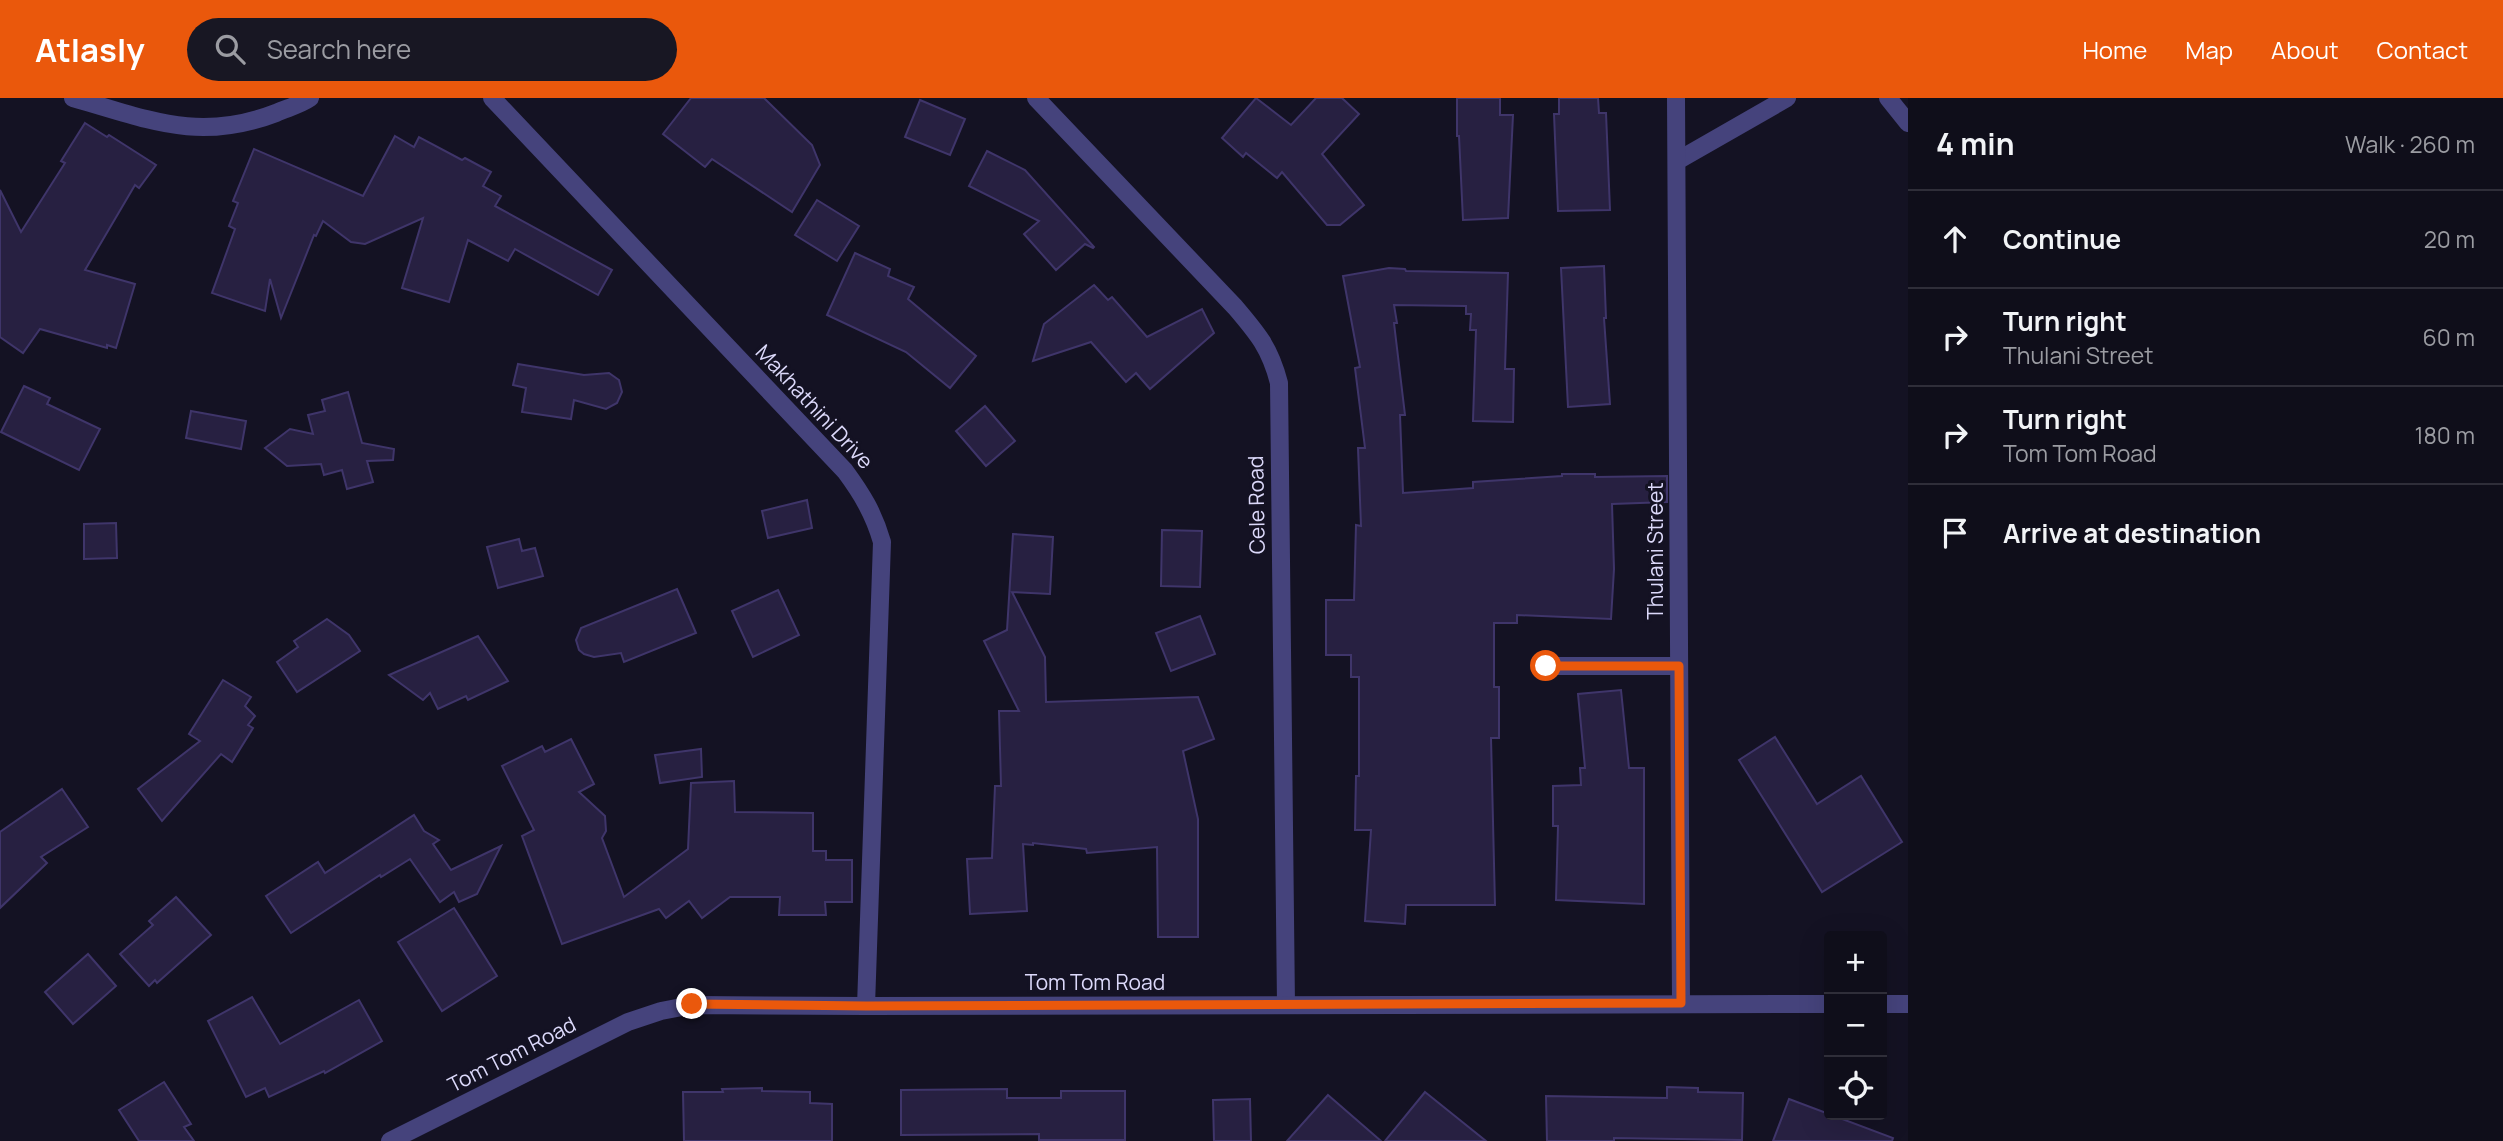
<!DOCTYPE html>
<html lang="en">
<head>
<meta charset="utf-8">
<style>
	:root { --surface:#0f0e1a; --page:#181723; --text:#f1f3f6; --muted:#9b9ca2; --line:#2f2e39; --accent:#ea580c }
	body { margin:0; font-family:Manrope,sans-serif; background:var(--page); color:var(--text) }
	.controls { position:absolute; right:21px; bottom:21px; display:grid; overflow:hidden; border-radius:7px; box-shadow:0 7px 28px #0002 }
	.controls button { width:63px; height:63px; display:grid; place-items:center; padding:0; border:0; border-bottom:2px solid var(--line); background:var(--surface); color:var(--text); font:35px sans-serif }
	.stop { position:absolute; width:21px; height:21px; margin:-16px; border:5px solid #ea580c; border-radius:50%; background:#fff }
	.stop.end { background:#ea580c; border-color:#fff; box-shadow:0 2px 7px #0008 }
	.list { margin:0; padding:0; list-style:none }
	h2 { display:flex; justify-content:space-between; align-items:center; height:91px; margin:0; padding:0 28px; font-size:30px }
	h2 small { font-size:23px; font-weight:400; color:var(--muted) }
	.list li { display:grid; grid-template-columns:46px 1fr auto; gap:21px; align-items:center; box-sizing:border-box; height:98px; padding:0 28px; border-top:2px solid var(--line) }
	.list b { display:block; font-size:26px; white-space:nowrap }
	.list p { margin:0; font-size:23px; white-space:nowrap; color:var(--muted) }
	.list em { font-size:23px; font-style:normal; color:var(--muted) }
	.icon { flex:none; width:38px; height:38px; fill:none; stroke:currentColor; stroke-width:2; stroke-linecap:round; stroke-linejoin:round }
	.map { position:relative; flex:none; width:1908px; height:1043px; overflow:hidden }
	header { display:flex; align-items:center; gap:42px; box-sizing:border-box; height:98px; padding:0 35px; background:var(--accent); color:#fff }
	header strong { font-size:33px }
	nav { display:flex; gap:38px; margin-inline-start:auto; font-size:24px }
	.search { width:490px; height:63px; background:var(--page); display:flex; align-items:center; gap:18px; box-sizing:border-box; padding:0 24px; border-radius:38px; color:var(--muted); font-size:26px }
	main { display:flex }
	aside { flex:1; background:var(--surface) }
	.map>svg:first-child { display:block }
</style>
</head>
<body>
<header>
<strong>Atlasly</strong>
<div class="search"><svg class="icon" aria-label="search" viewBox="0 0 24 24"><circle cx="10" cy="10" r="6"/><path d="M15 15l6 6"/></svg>Search here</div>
<nav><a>Home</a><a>Map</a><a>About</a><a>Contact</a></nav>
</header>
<main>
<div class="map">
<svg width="1908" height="1043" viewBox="0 0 1908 1043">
	<rect width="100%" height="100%" fill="#141223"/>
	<!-- building -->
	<g fill="#272041" stroke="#3f356a" stroke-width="2">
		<path d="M 691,0 L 764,0 L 812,47 L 820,67 L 792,114 L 712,61 L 705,69 L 663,36 Z"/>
		<path d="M 1256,0 L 1291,27 L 1316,0 L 1342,0 L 1359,16 L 1322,56 L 1364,107 L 1340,127 L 1327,127 L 1282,74 L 1277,80 L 1246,55 L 1243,59 L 1222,40 Z"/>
		<path d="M 1457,0 L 1500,0 L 1500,17 L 1513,17 L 1508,120 L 1463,122 L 1459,38 L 1457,38 Z"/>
		<path d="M 1559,0 L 1598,0 L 1599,15 L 1606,15 L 1610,112 L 1558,113 L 1554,16 L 1559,16 Z"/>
		<path d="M 920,2 L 965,21 L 950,57 L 905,39 Z"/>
		<path d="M 85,25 L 107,39 L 109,37 L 156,67 L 139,90 L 135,87 L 85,172 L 135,186 L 116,250 L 107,247 L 107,250 L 40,231 L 23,255 L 0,239 L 0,92 L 21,134 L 65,65 L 61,63 Z"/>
		<path d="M 395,38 L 414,49 L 419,39 L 462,62 L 465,60 L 491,74 L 483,88 L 501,98 L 495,108 L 612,172 L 598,197 L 515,151 L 508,163 L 468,142 L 449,204 L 402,190 L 423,120 L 365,146 L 351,144 L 323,123 L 316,138 L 314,137 L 281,220 L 270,181 L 265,213 L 212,195 L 235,131 L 229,128 L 238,105 L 233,103 L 254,51 L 363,98 Z"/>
		<path d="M 987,53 L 1025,72 L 1094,149 L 1093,150 L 1085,146 L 1056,172 L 1024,136 L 1039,123 L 969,88 Z"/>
		<path d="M 817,102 L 859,128 L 837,163 L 795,137 Z"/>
		<path d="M 855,155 L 890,171 L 888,178 L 914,189 L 908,201 L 976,258 L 950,290 L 906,254 L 827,217 Z"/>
		<path d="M 1604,168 L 1606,220 L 1604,220 L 1610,306 L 1568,309 L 1561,170 Z"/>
		<path d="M 1389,170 L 1405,171 L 1406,173 L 1508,175 L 1505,271 L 1514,271 L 1513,324 L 1473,323 L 1476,232 L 1470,232 L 1471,216 L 1466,216 L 1466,208 L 1394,207 L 1397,225 L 1394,225 L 1405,317 L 1400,317 L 1403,395 L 1473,390 L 1473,384 L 1562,378 L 1562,376 L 1595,376 L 1595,379 L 1667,378 L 1667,404 L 1612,406 L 1614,471 L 1611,521 L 1517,517 L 1517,525 L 1494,525 L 1494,589 L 1499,589 L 1499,640 L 1491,640 L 1495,807 L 1406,807 L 1405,826 L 1365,823 L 1371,732 L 1355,732 L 1356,678 L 1359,678 L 1359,579 L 1351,579 L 1351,557 L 1326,557 L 1326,502 L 1354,502 L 1356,427 L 1361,428 L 1358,350 L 1365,350 L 1355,270 L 1360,269 L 1343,178 Z"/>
		<path d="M 1094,187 L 1108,202 L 1112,199 L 1147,239 L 1202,211 L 1214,235 L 1150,291 L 1136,275 L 1126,284 L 1091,244 L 1033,263 L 1044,226 Z"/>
		<path d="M 518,266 L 584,277 L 609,275 L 619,282 L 622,294 L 617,305 L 606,311 L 574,302 L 571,321 L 522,314 L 526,290 L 513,287 Z"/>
		<path d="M 24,288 L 50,300 L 47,306 L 100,331 L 79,372 L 1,334 Z"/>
		<path d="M 348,294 L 362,345 L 394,351 L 393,362 L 367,363 L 373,384 L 347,391 L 342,372 L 324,377 L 321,366 L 287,368 L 265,350 L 290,331 L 313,336 L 308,317 L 325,313 L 322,302 Z"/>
		<path d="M 985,308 L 1015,343 L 986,368 L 956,333 Z"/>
		<path d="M 191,313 L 246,323 L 241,351 L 186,340 Z"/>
		<path d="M 807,402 L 812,430 L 768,440 L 762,413 Z"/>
		<path d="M 116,425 L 117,460 L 84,461 L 84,426 Z"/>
		<path d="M 1162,432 L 1202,433 L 1200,489 L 1161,488 Z"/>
		<path d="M 1013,436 L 1053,439 L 1050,496 L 1012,494 L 1045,559 L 1046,604 L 1198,599 L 1214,641 L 1183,653 L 1198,721 L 1198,839 L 1158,839 L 1157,749 L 1087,755 L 1086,751 L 1033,745 L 1033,747 L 1023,746 L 1027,813 L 970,816 L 967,761 L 992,760 L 995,688 L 1001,688 L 999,613 L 1019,613 L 984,543 L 1007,532 Z"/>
		<path d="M 519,441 L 522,453 L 535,450 L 543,478 L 498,490 L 487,449 Z"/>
		<path d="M 677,491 L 696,535 L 624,564 L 621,555 L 594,559 L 584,556 L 579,552 L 576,542 L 581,530 Z"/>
		<path d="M 778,492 L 799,537 L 753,559 L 732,513 Z"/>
		<path d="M 1200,518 L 1215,556 L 1171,573 L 1156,535 Z"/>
		<path d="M 327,521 L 349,537 L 360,553 L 297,594 L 277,564 L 298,549 L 294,543 Z"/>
		<path d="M 478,538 L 508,583 L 468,602 L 466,598 L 438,611 L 430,595 L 423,602 L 389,577 Z"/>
		<path d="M 223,582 L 251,599 L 245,608 L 255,618 L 248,627 L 253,630 L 232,664 L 221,656 L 162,723 L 138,691 L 200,643 L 189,636 Z"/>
		<path d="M 1621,592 L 1629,670 L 1644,670 L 1644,806 L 1556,802 L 1558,728 L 1553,728 L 1553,688 L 1581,687 L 1580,670 L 1585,670 L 1578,596 Z"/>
		<path d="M 1775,639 L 1817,706 L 1861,678 L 1902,744 L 1822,794 L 1739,662 Z"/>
		<path d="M 571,641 L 594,686 L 579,694 L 605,718 L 606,733 L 602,740 L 624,799 L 688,751 L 691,685 L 734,683 L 735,714 L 813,715 L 813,753 L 826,753 L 826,762 L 852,762 L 852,804 L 825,804 L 826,817 L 779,817 L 780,799 L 730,799 L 702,820 L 689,803 L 666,820 L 659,811 L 562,846 L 522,738 L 534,732 L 502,668 L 542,648 L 545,654 Z"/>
		<path d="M 701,651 L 702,679 L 660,685 L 655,657 Z"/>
		<path d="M 62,691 L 88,729 L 41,759 L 47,765 L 0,810 L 0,734 Z"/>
		<path d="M 414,717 L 424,733 L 439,742 L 433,746 L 451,772 L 501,748 L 477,796 L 459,804 L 454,794 L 440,804 L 410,761 L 381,779 L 380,777 L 291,835 L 266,798 L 318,764 L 325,775 Z"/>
		<path d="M 176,799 L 211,837 L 157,885 L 155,882 L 149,888 L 120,856 L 153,827 L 149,823 Z"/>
		<path d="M 454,810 L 497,878 L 442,913 L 398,844 Z"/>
		<path d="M 88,856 L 116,888 L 73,926 L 45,894 Z"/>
		<path d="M 252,899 L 280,946 L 359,902 L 382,943 L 325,975 L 324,973 L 269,999 L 265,990 L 246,999 L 208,923 Z"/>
		<path d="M 164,984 L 191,1026 L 184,1029 L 194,1043 L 139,1043 L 119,1012 Z"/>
		<path d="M 1667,989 L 1698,990 L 1698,994 L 1743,995 L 1742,1042 L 1614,1040 L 1614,1043 L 1547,1043 L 1546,998 L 1667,1000 Z"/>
		<path d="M 762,990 L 762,993 L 810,994 L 810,1005 L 832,1006 L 832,1043 L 684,1043 L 683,994 L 723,994 L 722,991 Z"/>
		<path d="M 1007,991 L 1007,1000 L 1061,1000 L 1061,993 L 1125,993 L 1125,1042 L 1039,1042 L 1039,1036 L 901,1037 L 901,992 Z"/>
		<path d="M 1425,994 L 1486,1043 L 1385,1043 Z"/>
		<path d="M 1328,997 L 1381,1043 L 1287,1043 Z"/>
		<path d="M 1250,1001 L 1251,1043 L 1214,1043 L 1213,1002 Z"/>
		<path d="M 1789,1001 L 1893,1040 L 1892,1043 L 1773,1043 Z"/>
	</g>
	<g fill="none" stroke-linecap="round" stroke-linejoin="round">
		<!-- service -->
		<g stroke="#45437c" stroke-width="18">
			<path d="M 1888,0 L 1908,25"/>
			<path d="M 1677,63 L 1787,0"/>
			<path d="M 1546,568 L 1679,568"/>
		</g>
		<!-- minor -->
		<g stroke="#45437c" stroke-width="18">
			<path d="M 73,0 C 148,21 198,45 276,15 C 287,10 300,7 310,0"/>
			<path d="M 492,0 L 845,373 C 862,396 874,416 882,444 L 866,908"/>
			<path d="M 1036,0 L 1235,209 C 1258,236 1270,250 1279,285 L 1286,907"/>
			<path d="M 1676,0 L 1681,905"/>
			<path d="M 1882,906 L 1908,906"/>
			<path d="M 390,1043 L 628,924 L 661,913 L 692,907 L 866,908 L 1829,906"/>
		</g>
	</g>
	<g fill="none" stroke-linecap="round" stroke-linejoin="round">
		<!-- route -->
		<path stroke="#ea580c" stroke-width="9" d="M 692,906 L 866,908 L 1681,905 L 1679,568 L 1546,568"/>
	</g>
	<g text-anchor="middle" stroke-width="6" stroke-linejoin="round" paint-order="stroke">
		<!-- street labels -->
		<g font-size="21" fill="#dcd9fa" stroke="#141223">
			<text transform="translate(814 309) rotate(47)" y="7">Makhathini Drive</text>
			<text transform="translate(1257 407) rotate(-91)" y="7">Cele Road</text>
			<text transform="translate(1656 453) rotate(-90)" y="7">Thulani Street</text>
			<text x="1095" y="892">Tom Tom Road</text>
			<text transform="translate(512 957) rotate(-27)" y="7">Tom Tom Road</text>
		</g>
	</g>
</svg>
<div class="controls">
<button>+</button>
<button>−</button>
<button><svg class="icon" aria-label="locate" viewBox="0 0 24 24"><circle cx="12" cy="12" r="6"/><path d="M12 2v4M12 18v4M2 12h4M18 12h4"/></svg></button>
</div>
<div class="stop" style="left:1546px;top:568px"></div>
<div class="stop end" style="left:692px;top:906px"></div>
</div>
<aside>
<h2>4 min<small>Walk · 260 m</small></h2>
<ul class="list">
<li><svg class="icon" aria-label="ahead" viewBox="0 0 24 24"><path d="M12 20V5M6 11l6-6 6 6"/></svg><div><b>Continue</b></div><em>20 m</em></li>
<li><svg class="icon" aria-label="right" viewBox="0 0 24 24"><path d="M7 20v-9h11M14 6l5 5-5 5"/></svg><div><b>Turn right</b><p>Thulani Street</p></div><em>60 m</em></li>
<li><svg class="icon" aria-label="right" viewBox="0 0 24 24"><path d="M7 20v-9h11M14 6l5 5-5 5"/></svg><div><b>Turn right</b><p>Tom Tom Road</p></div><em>180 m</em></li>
<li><svg class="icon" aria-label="arrive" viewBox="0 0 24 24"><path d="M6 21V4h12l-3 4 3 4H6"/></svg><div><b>Arrive at destination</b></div></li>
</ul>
</aside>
</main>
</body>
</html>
